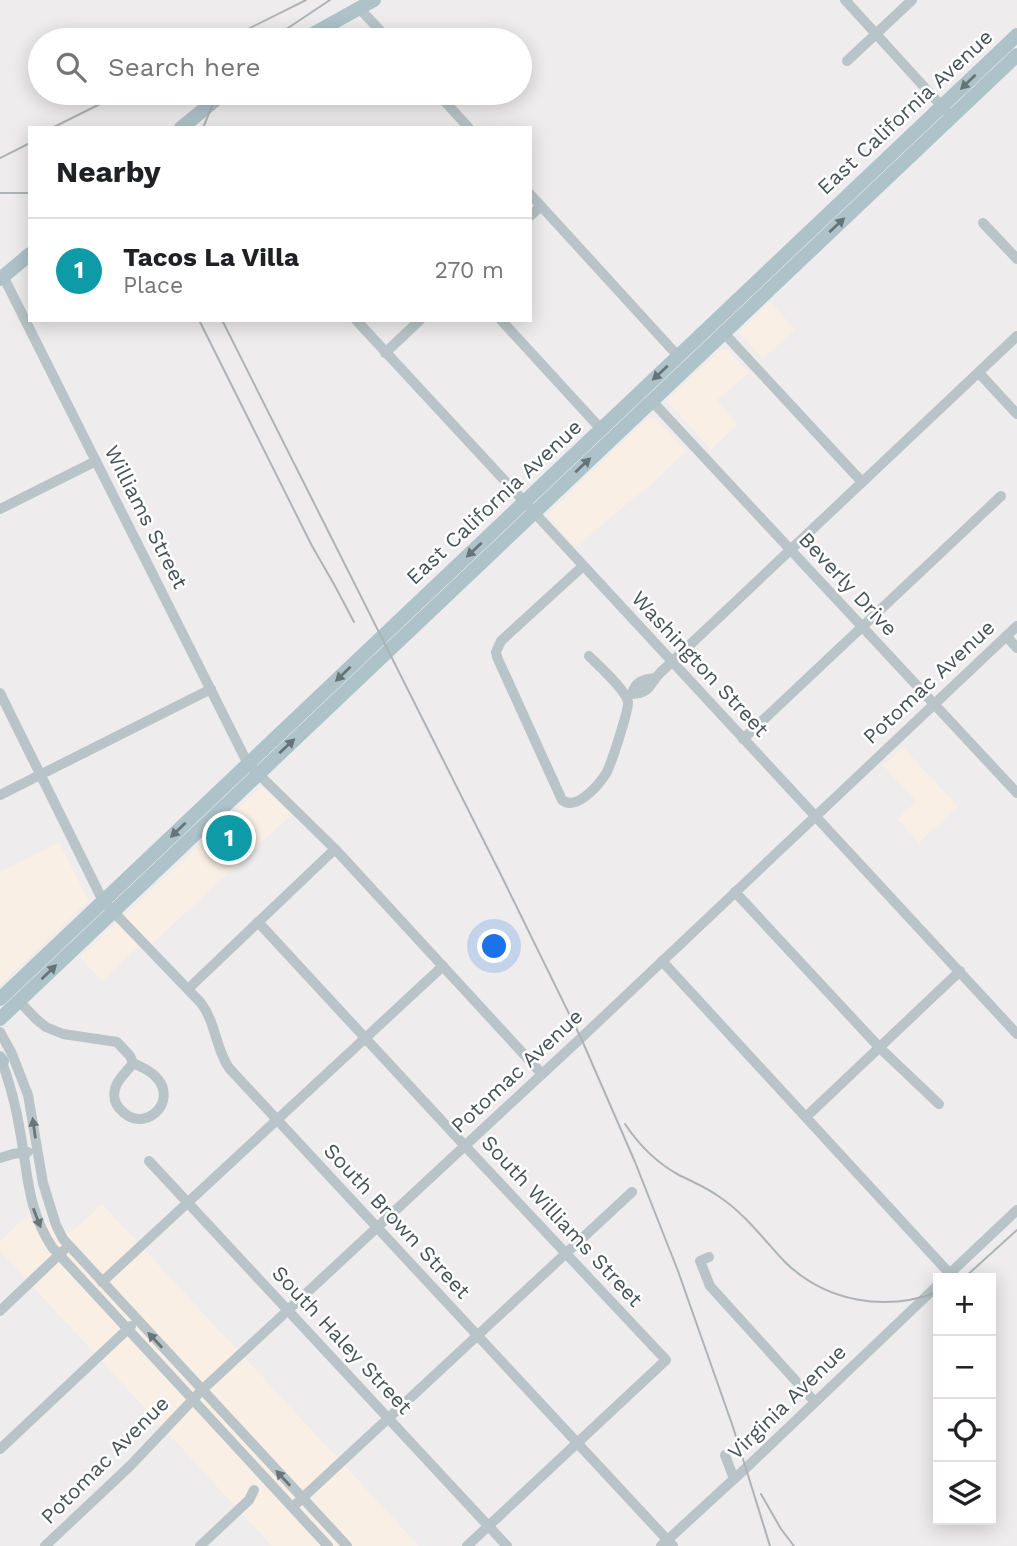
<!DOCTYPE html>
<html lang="en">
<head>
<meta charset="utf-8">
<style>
	:root { --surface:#fff; --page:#f6f6f6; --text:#202124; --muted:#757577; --line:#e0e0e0; --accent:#2696ce }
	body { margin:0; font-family:"Work Sans",sans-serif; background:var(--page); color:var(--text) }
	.controls { position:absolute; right:21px; bottom:21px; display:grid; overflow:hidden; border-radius:0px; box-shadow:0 4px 18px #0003 }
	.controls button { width:63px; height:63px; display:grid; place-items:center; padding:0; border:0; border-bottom:2px solid var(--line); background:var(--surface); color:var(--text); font:35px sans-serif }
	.you { position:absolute; left:495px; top:947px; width:24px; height:24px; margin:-18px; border:5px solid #fff; border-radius:50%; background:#1a73e8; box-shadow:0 0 0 10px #1a73e833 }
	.badge { display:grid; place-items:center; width:46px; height:46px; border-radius:50%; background:var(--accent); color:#fff; font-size:23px; font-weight:700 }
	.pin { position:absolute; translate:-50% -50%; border:4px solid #fff; box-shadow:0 2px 7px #0006 }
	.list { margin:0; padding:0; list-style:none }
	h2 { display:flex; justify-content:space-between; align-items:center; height:91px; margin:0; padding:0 28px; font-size:30px }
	h2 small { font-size:23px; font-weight:400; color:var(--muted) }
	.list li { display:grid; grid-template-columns:46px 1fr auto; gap:21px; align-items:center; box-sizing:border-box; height:105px; padding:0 28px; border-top:2px solid var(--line) }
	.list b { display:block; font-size:26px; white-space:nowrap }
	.list p { margin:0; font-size:23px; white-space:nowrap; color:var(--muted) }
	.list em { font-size:23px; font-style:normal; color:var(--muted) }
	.icon { flex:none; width:38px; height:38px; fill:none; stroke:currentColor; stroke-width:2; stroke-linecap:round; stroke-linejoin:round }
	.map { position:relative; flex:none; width:1017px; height:1546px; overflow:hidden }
	.search { position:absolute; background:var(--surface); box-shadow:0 4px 18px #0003; left:28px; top:28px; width:504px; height:77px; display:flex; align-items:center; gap:18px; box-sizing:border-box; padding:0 24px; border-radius:38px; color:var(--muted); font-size:26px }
	.panel { position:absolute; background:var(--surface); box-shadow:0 4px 18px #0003; left:28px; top:126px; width:504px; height:196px; border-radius:0px }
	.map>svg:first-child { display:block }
</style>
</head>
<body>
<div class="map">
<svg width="1017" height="1546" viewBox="0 0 1017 1546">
	<rect width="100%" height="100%" fill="#eeecec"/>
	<!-- commercial -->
	<g fill="#f9efe5">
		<path d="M 770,302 L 795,329 L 763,359 L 741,335 L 740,333 L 742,329 Z"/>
		<path d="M 723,349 L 728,350 L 749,373 L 717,400 L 738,424 L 711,450 L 670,405 L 668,401 L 670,397 L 719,351 Z"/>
		<path d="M 649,417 L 655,418 L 686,451 L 654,482 L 575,547 L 551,520 L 549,515 L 550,511 Z"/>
		<path d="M 903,747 L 958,806 L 919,843 L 897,819 L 916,801 L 883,766 Z"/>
		<path d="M 261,787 L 265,789 L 291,815 L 153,943 L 135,949 L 102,981 L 80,957 Z"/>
		<path d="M 59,842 L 89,901 L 0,985 L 0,872 Z"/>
		<path d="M 102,1204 L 419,1546 L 272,1546 L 0,1251 L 0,1241 L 29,1214 L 71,1233 Z"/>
	</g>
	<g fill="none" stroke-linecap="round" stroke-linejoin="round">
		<!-- minor -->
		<g stroke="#b8c4c7" stroke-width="10">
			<path d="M 845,0 L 947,112"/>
			<path d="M 359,8 L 389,40"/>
			<path d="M 847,61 L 912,0"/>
			<path d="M 437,93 L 469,128"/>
			<path d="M 530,194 L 678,356"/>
			<path d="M 530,216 L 541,206"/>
			<path d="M 983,223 L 1017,259"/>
			<path d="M 3,276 L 248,764 L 335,849 L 542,1074"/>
			<path d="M 356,320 L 1017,1034"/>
			<path d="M 501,320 L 601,429"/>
			<path d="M 723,332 L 862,482"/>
			<path d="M 385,353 L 420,320"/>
			<path d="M 979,373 L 1017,414"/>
			<path d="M 651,400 L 1017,793"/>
			<path d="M 0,509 L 96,461"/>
			<path d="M 583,566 L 501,641 L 496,652 L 497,657 L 562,800 C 576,811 597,787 605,775 C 610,769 629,709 628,702 C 626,690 598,665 589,656"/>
			<path d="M 1006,636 L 1017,648"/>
			<path d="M 655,678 C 643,679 635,682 632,694 C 651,693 649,684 660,673 L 1017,336"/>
			<path d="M 0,693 L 103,901 L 201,1003 C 216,1023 215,1047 229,1068 L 673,1546"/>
			<path d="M 743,739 L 1001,496"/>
			<path d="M 0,795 L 211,689"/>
			<path d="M 735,892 L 879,1047 L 939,1104"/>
			<path d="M 258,922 L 465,1146 L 666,1360 L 467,1546"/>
			<path d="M 662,961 L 950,1274"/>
			<path d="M 188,989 L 335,849"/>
			<path d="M 19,1001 L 36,1019 L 46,1027 L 63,1034 L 117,1042 L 130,1056 L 133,1063"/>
			<path d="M 0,1032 L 12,1054 L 28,1095 L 43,1183 L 56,1225 L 63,1239 L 347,1546"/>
			<path d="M 0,1056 C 9,1081 16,1105 20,1131 C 28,1173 27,1209 52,1247 L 328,1546"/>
			<path d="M 133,1063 C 141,1067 150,1070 156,1077 C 180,1102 143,1136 120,1109 C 115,1104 113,1096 115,1089 C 117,1079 128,1071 133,1063 Z"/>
			<path d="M 807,1116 L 960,971"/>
			<path d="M 0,1158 L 13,1154 L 28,1152"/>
			<path d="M 149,1161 L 507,1546"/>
			<path d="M 709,1257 L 700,1261 L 710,1286 L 815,1402"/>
			<path d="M 945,1278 L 1017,1210"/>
			<path d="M 102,1282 L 443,966"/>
			<path d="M 0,1311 L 64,1250"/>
			<path d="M 0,1449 L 131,1326"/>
			<path d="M 725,1455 L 734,1479"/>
			<path d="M 297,1503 L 632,1192"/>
			<path d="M 45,1546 L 130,1466 L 202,1390 L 581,1038 L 1017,626"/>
			<path d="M 200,1546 L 249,1500 L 254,1490"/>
			<path d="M 661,1546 L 746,1468 L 938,1285"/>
		</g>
		<!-- major -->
		<g stroke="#adc2c9" stroke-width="14">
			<path d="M 302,40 L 374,0"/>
			<path d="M 181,128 L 224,93"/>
			<path d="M 0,279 L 30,254"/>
			<path d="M 0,999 L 1017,35"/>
			<path d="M 0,1019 L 1017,55"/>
			<path d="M 0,1059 L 2,1061"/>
		</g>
		<!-- rail -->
		<g stroke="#aeb3b6" stroke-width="2">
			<path d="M 226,40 L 306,0"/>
			<path d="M 270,40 L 330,0"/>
			<path d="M 52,128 L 122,93"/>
			<path d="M 203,128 L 212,106 L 220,93"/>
			<path d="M 0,158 L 30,143"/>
			<path d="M 0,193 L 30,193"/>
			<path d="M 199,320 L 312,546 L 335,586 L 354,622"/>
			<path d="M 222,320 L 502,877 L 581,1038 L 635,1162 L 678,1271 L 733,1427 L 770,1546"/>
			<path d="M 625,1124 C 639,1145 657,1163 679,1175 C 693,1182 708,1188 721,1198 C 746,1215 764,1240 785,1262 C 826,1302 885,1312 938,1292"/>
			<path d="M 964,1278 L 1017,1230"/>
			<path d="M 761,1494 L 781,1529 L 794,1546"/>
		</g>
	</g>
	<!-- one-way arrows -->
	<defs><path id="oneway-solid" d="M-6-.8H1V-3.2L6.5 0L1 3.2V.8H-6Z" transform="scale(1.75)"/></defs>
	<g fill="#657479">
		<use href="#oneway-solid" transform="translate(968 82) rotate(136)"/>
		<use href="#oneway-solid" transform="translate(837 225) rotate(-43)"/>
		<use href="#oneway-solid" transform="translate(660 373) rotate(137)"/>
		<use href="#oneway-solid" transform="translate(583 465) rotate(-43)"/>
		<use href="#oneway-solid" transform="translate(474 550) rotate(137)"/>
		<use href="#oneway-solid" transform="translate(343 674) rotate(136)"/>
		<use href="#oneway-solid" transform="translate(287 746) rotate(-43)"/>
		<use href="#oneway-solid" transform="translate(178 830) rotate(136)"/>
		<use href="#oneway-solid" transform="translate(49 972) rotate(-44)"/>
	</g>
	<g fill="#687579">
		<use href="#oneway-solid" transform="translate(34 1128) rotate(-98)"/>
		<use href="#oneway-solid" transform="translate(37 1218) rotate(69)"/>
		<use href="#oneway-solid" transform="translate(155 1340) rotate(-133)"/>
		<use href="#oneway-solid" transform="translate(283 1478) rotate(-133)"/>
	</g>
	<g text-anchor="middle" stroke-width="5" stroke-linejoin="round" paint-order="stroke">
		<!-- street labels -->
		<g font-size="21" fill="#465357" stroke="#fff">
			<text transform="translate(905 112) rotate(-43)" y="7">East California Avenue</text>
			<text transform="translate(494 502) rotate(-43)" y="7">East California Avenue</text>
			<text transform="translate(146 517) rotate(63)" y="7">Williams Street</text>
			<text transform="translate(848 584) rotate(47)" y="7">Beverly Drive</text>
			<text transform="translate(700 664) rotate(47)" y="7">Washington Street</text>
			<text transform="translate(929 682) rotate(-43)" y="7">Potomac Avenue</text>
			<text transform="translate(517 1071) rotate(-43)" y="7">Potomac Avenue</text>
			<text transform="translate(397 1221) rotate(47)" y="7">South Brown Street</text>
			<text transform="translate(562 1221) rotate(47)" y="7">South Williams Street</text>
			<text transform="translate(342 1340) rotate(47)" y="7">South Haley Street</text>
			<text transform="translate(787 1402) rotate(-44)" y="7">Virginia Avenue</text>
			<text transform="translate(105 1460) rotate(-45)" y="7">Potomac Avenue</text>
		</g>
	</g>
</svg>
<div class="controls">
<button>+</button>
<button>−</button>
<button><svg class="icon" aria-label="locate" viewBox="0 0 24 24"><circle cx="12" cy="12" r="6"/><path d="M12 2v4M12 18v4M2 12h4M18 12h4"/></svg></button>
<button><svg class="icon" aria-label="layers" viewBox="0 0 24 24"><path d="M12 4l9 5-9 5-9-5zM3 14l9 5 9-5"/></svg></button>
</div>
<div class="you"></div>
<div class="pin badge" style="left:229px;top:838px;background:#0f9aa8">1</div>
<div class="search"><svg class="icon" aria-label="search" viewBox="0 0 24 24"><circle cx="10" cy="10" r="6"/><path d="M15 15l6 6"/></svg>Search here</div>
<section class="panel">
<h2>Nearby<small></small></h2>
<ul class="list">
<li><span class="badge" style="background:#0f9aa8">1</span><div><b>Tacos La Villa</b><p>Place</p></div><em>270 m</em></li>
</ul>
</section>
</div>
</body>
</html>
